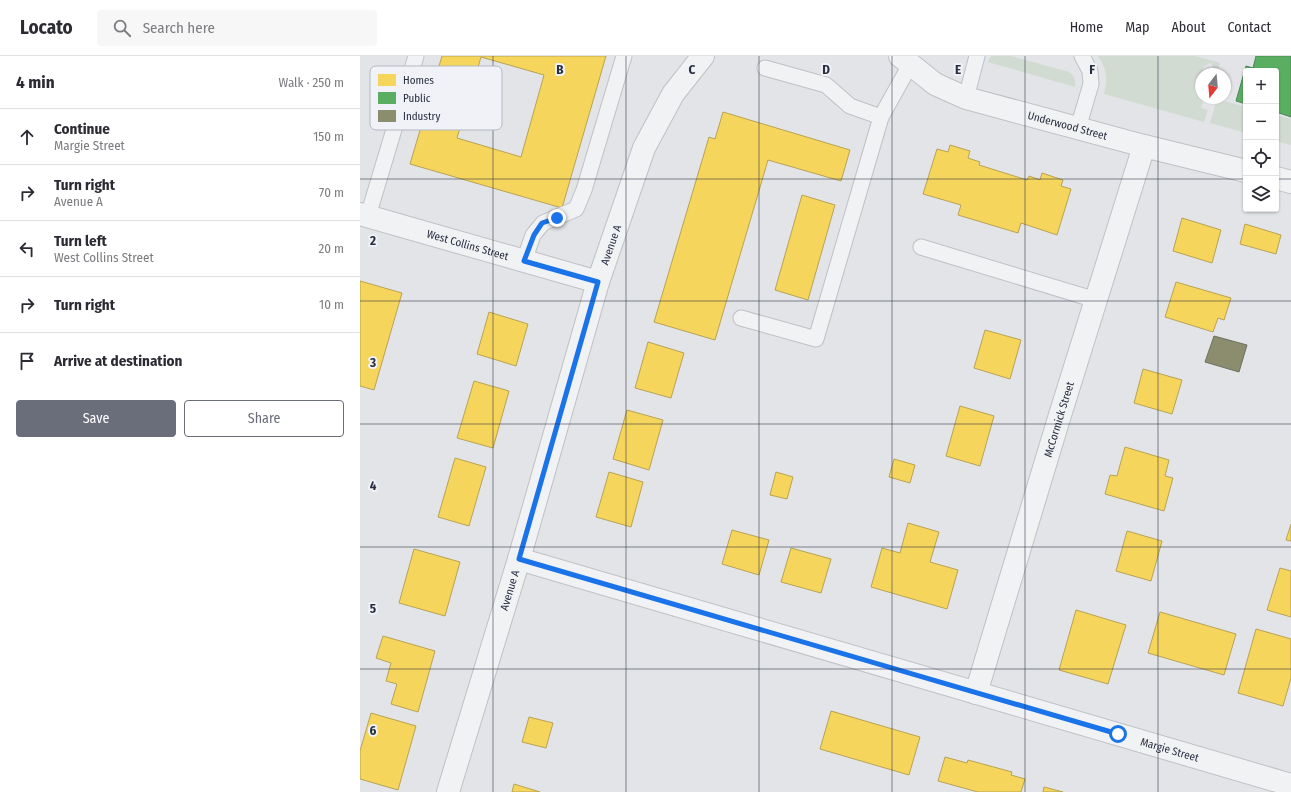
<!DOCTYPE html>
<html lang="en">
<head>
<meta charset="utf-8">
<style>
	:root { --surface:#fff; --page:#f7f7f7; --text:#2b2b33; --muted:#7c7c81; --line:#e1e1e2; --accent:#6a6e7b }
	body { margin:0; font-family:"Fira Sans Condensed",sans-serif; background:var(--page); color:var(--text) }
	.controls { position:absolute; right:12px; top:12px; display:grid; overflow:hidden; border-radius:4px; box-shadow:0 1px 3px #0004 }
	.controls button { width:36px; height:36px; display:grid; place-items:center; padding:0; border:0; border-bottom:1px solid var(--line); background:var(--surface); color:var(--text); font:20px sans-serif }
	.compass { position:absolute; left:835px; top:12px; width:36px; height:36px; border-radius:50%; background:var(--surface); box-shadow:0 1px 3px #0004; rotate:196deg }
	.stop { position:absolute; width:12px; height:12px; margin:-9px; border:3px solid #1a73e8; border-radius:50%; background:#fff }
	.stop.end { background:#1a73e8; border-color:#fff; box-shadow:0 1px 4px #0008 }
	.list { margin:0; padding:0; list-style:none }
	h2 { display:flex; justify-content:space-between; align-items:center; height:52px; margin:0; padding:0 16px; font-size:17px }
	h2 small { font-size:13px; font-weight:400; color:var(--muted) }
	.list li { display:grid; grid-template-columns:26px 1fr auto; gap:12px; align-items:center; box-sizing:border-box; height:56px; padding:0 16px; border-top:1px solid var(--line) }
	.list b { display:block; font-size:15px; white-space:nowrap }
	.list p { margin:0; font-size:13px; white-space:nowrap; color:var(--muted) }
	.list em { font-size:13px; font-style:normal; color:var(--muted) }
	.actions { display:flex; gap:8px; padding:12px 16px }
	.actions a { flex:1; padding:9px 0; border:1px solid var(--accent); border-radius:4px; text-align:center; font-size:14px; color:var(--accent) }
	.actions .main { background:var(--accent); color:#fff }
	.icon { flex:none; width:22px; height:22px; fill:none; stroke:currentColor; stroke-width:2; stroke-linecap:round; stroke-linejoin:round }
	.map { position:relative; flex:none; width:931px; height:736px; overflow:hidden }
	header { display:flex; align-items:center; gap:24px; box-sizing:border-box; height:56px; padding:0 20px; background:var(--surface); border-bottom:1px solid var(--line) }
	header strong { font-size:19px }
	nav { display:flex; gap:22px; margin-inline-start:auto; font-size:14px }
	.search { width:280px; height:36px; background:var(--page); display:flex; align-items:center; gap:10px; box-sizing:border-box; padding:0 14px; border-radius:4px; color:var(--muted); font-size:15px }
	main { display:flex }
	aside { flex:1; background:var(--surface) }
	.map>svg:first-child { display:block }
</style>
</head>
<body>
<header>
<strong>Locato</strong>
<div class="search"><svg class="icon" aria-label="search" viewBox="0 0 24 24"><circle cx="10" cy="10" r="6"/><path d="M15 15l6 6"/></svg>Search here</div>
<nav><a>Home</a><a>Map</a><a>About</a><a>Contact</a></nav>
</header>
<main>
<aside>
<h2>4 min<small>Walk · 250 m</small></h2>
<ul class="list">
<li><svg class="icon" aria-label="ahead" viewBox="0 0 24 24"><path d="M12 20V5M6 11l6-6 6 6"/></svg><div><b>Continue</b><p>Margie Street</p></div><em>150 m</em></li>
<li><svg class="icon" aria-label="right" viewBox="0 0 24 24"><path d="M7 20v-9h11M14 6l5 5-5 5"/></svg><div><b>Turn right</b><p>Avenue A</p></div><em>70 m</em></li>
<li><svg class="icon" aria-label="left" viewBox="0 0 24 24"><path d="M17 20v-9H6M10 6l-5 5 5 5"/></svg><div><b>Turn left</b><p>West Collins Street</p></div><em>20 m</em></li>
<li><svg class="icon" aria-label="right" viewBox="0 0 24 24"><path d="M7 20v-9h11M14 6l5 5-5 5"/></svg><div><b>Turn right</b></div><em>10 m</em></li>
<li><svg class="icon" aria-label="arrive" viewBox="0 0 24 24"><path d="M6 21V4h12l-3 4 3 4H6"/></svg><div><b>Arrive at destination</b></div></li>
</ul>
<div class="actions"><a class="main">Save</a><a>Share</a></div>
</aside>
<div class="map">
<svg width="931" height="736" viewBox="0 0 931 736">
	<rect width="100%" height="100%" fill="#e2e4e7"/>
	<!-- green -->
	<g fill="#d1dbd2">
		<path d="M 631,0 L 651,0 L 709,16 C 714,20 716,24 715,31 L 628,6 Z"/>
		<path d="M 738,0 L 835,0 L 860,7 L 857,18 L 853,18 C 854,13 854,10 850,7 L 844,10 C 842,16 833,39 840,42 C 842,43 847,42 850,42 L 849,44 L 844,43 L 841,52 L 848,54 L 844,66 L 744,38 C 748,23 747,13 738,0 Z"/>
		<path d="M 857,43 L 886,51 L 886,77 L 850,67 Z"/>
		<path d="M 916,59 L 931,63 L 931,89 L 916,85 Z"/>
	</g>
	<!-- homes -->
	<g fill="#f6d55c" stroke="#b8a354" fill-rule="evenodd">
		<path d="M 82,0 L 246,0 L 202,152 L 50,108 ZM 121,1 L 184,19 L 161,101 L 97,82 Z"/>
		<path d="M 363,56 L 490,94 L 481,125 L 408,104 L 355,284 L 294,266 L 349,81 L 355,83 Z"/>
		<path d="M 590,89 L 610,95 L 608,102 L 620,106 L 619,109 L 667,124 L 669,120 L 680,124 L 682,117 L 703,124 L 701,130 L 711,133 L 697,179 L 661,167 L 658,177 L 598,159 L 601,149 L 563,138 L 577,93 L 588,96 Z"/>
		<path d="M 442,139 L 475,149 L 448,244 L 415,234 Z"/>
		<path d="M 822,162 L 861,174 L 852,207 L 813,195 Z"/>
		<path d="M 885,168 L 921,179 L 916,198 L 880,188 Z"/>
		<path d="M 0,225 L 42,237 L 14,334 L 0,330 Z"/>
		<path d="M 816,226 L 871,242 L 864,264 L 858,262 L 853,276 L 805,261 Z"/>
		<path d="M 129,256 L 168,268 L 156,310 L 117,298 Z"/>
		<path d="M 625,274 L 661,284 L 650,323 L 614,312 Z"/>
		<path d="M 288,286 L 324,297 L 311,342 L 275,332 Z"/>
		<path d="M 783,313 L 822,324 L 812,358 L 774,347 Z"/>
		<path d="M 114,325 L 149,335 L 133,392 L 97,382 Z"/>
		<path d="M 600,350 L 634,360 L 620,410 L 586,400 Z"/>
		<path d="M 267,354 L 303,364 L 289,414 L 253,403 Z"/>
		<path d="M 765,391 L 809,404 L 805,420 L 813,422 L 804,455 L 745,438 L 750,419 L 757,420 Z"/>
		<path d="M 95,402 L 126,411 L 109,470 L 78,461 Z"/>
		<path d="M 534,403 L 555,409 L 550,427 L 529,421 Z"/>
		<path d="M 249,416 L 283,426 L 271,471 L 236,461 Z"/>
		<path d="M 416,416 L 433,421 L 427,443 L 410,439 Z"/>
		<path d="M 548,467 L 579,476 L 570,506 L 598,514 L 587,553 L 511,531 L 522,492 L 540,497 Z"/>
		<path d="M 931,468 L 931,485 L 926,484 Z"/>
		<path d="M 372,474 L 409,484 L 399,519 L 362,508 Z"/>
		<path d="M 767,475 L 802,485 L 791,525 L 756,515 Z"/>
		<path d="M 431,492 L 471,503 L 461,537 L 421,526 Z"/>
		<path d="M 54,493 L 100,506 L 85,560 L 39,547 Z"/>
		<path d="M 920,512 L 931,515 L 931,561 L 907,554 Z"/>
		<path d="M 716,554 L 766,569 L 748,628 L 699,614 Z"/>
		<path d="M 800,556 L 876,578 L 864,619 L 788,597 Z"/>
		<path d="M 896,573 L 931,583 L 931,622 L 923,650 L 878,637 Z"/>
		<path d="M 23,580 L 75,595 L 58,656 L 31,648 L 37,628 L 26,625 L 31,607 L 16,602 Z"/>
		<path d="M 471,655 L 560,681 L 549,719 L 460,693 Z"/>
		<path d="M 11,657 L 56,670 L 38,734 L 0,723 L 0,695 Z"/>
		<path d="M 169,661 L 193,667 L 186,692 L 162,686 Z"/>
		<path d="M 585,701 L 607,707 L 608,704 L 652,716 L 651,719 L 665,723 L 661,736 L 618,736 L 578,725 Z"/>
		<path d="M 154,728 L 180,736 L 152,736 Z"/>
		<path d="M 684,731 L 703,736 L 683,736 Z"/>
	</g>
	<!-- public -->
	<path fill="#5aae61" stroke="#4b8857" d="M 896,0 L 931,0 L 931,61 L 916,56 L 916,15 L 886,15 L 886,48 L 876,45 L 886,10 L 893,12 Z"/>
	<!-- industry -->
	<path fill="#8c8c6e" stroke="#6e7060" d="M 854,280 L 887,289 L 879,316 L 845,306 Z"/>
	<g fill="none" stroke-linecap="round" stroke-linejoin="round">
		<!-- service casing -->
		<g stroke="#bfc1c5" stroke-width="17">
			<g id="service">
				<path d="M 405,12 L 466,29 L 490,50 L 521,61"/>
				<path d="M 606,42 L 617,0"/>
				<path d="M 718,72 L 731,28 L 730,15 L 722,0"/>
				<path d="M 8,160 L 56,0"/>
				<path d="M 561,191 L 736,244"/>
				<path d="M 164,205 L 173,179 L 183,167 L 216,153 L 224,134 L 264,0"/>
				<path d="M 381,262 L 456,283 L 521,61 L 550,9"/>
			</g>
		</g>
		<!-- minor casing -->
		<g stroke="#bfc1c5" stroke-width="24">
			<g id="minor">
				<path id="s1" d="M 540,0 L 575,28 L 606,42 L 784,90 L 886,115"/>
				<path d="M 916,122 L 931,126"/>
				<path id="s2" d="M 0,158 L 238,226"/>
				<path id="s3" d="M 159,503 L 931,729"/>
				<path id="s4" d="M 616,637 L 700,359 L 784,90"/>
			</g>
		</g>
		<!-- tertiary casing -->
		<g stroke="#bfc1c5" stroke-width="24">
			<g id="tertiary">
				<path id="s5" d="M 88,736 L 159,503 L 238,226 L 284,92 L 313,38 L 343,0"/>
			</g>
		</g>
		<!-- service -->
		<use href="#service" stroke="#f1f2f4" stroke-width="15"/>
		<!-- minor -->
		<use href="#minor" stroke="#f1f2f4" stroke-width="22"/>
		<!-- tertiary -->
		<use href="#tertiary" stroke="#f1f2f4" stroke-width="22"/>
	</g>
	<g fill="none" stroke-linecap="round" stroke-linejoin="round">
		<!-- route -->
		<path stroke="#1a73e8" stroke-width="5" d="M 197,162 L 182,167 L 174,179 L 164,205 L 238,226 L 159,503 L 758,678"/>
	</g>
	<!-- grid -->
	<path fill="none" stroke="#292e41" stroke-width="1" stroke-opacity="0.55" d="M 133,0 L 133,736M 266,0 L 266,736M 399,0 L 399,736M 532,0 L 532,736M 665,0 L 665,736M 798,0 L 798,736M 0,123 L 886,123M 916,123 L 931,123M 0,245 L 931,245M 0,368 L 931,368M 0,491 L 931,491M 0,613 L 931,613"/>
	<g text-anchor="middle" stroke-width="4" stroke-linejoin="round" paint-order="stroke">
		<!-- street labels -->
		<g font-size="11" fill="#292e41" stroke="#f0f2f7">
			<text dy="4" stroke="none"><textPath href="#s1" startOffset="184">Underwood Street</textPath></text>
			<text dy="4" stroke="none"><textPath href="#s2" startOffset="112">West Collins Street</textPath></text>
			<text dy="4" stroke="none"><textPath href="#s5" startOffset="571">Avenue A</textPath></text>
			<text dy="4" stroke="none"><textPath href="#s4" startOffset="286">McCormick Street</textPath></text>
			<text dy="4" stroke="none"><textPath href="#s5" startOffset="211">Avenue A</textPath></text>
			<text dy="4" stroke="none"><textPath href="#s3" startOffset="678">Margie Street</textPath></text>
		</g>
	</g>
	<!-- legend -->
	<rect x="10" y="10" width="132" height="64" rx="6" fill="#f0f2f7" stroke="#b4b7c0" stroke-width="1"/>
	<rect x="18" y="18" width="18" height="12" fill="#f6d55c"/>
	<rect x="18" y="36" width="18" height="12" fill="#5aae61"/>
	<rect x="18" y="54" width="18" height="12" fill="#8c8c6e"/>
	<g font-size="11" fill="#292e41">
		<text x="43" y="28">Homes</text>
		<text x="43" y="46">Public</text>
		<text x="43" y="64">Industry</text>
	</g>
	<g font-size="13" text-anchor="middle" font-weight="bold" fill="#292e41" stroke="#f0f2f7" stroke-width="4" stroke-linejoin="round" paint-order="stroke">
		<text x="200" y="18">B</text>
		<text x="332" y="18">C</text>
		<text x="466" y="18">D</text>
		<text x="598" y="18">E</text>
		<text x="732" y="18">F</text>
		<text x="13" y="189">2</text>
		<text x="13" y="311">3</text>
		<text x="13" y="434">4</text>
		<text x="13" y="557">5</text>
		<text x="13" y="679">6</text>
	</g>
</svg>
<div class="controls">
<button>+</button>
<button>−</button>
<button><svg class="icon" aria-label="locate" viewBox="0 0 24 24"><circle cx="12" cy="12" r="6"/><path d="M12 2v4M12 18v4M2 12h4M18 12h4"/></svg></button>
<button><svg class="icon" aria-label="layers" viewBox="0 0 24 24"><path d="M12 4l9 5-9 5-9-5zM3 14l9 5 9-5"/></svg></button>
</div>
<svg class="compass" viewBox="-18 -18 36 36"><path d="M0-13l5 13h-10z" fill="#e53935"/><path d="M0 13l5-13h-10z" fill="#7c7c81"/></svg>
<div class="stop" style="left:758px;top:678px"></div>
<div class="stop end" style="left:197px;top:162px"></div>
</div>
</main>
</body>
</html>
